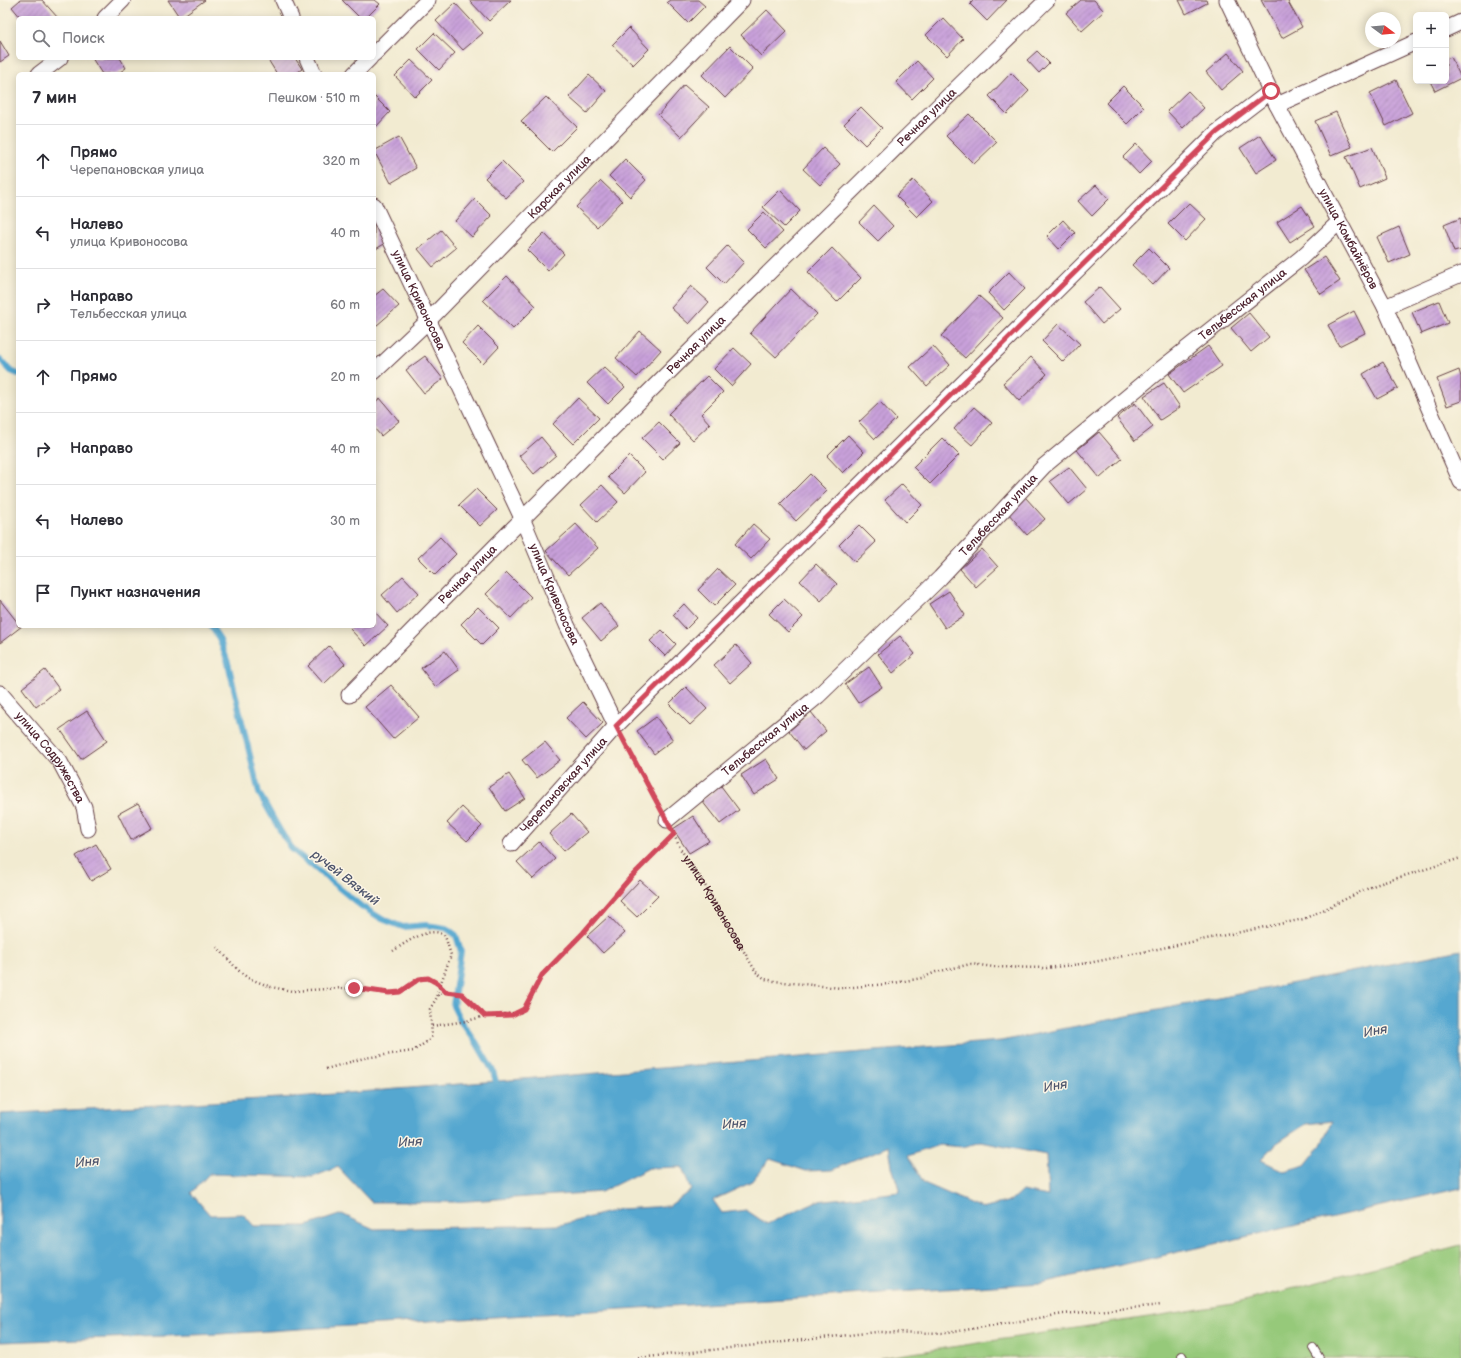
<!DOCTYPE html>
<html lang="ru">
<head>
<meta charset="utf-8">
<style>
	:root { --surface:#fff; --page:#f2f2f3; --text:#2b2b33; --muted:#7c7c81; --line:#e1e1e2 }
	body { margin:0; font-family:"Balsamiq Sans",sans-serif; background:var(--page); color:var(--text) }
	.controls { position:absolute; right:12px; top:12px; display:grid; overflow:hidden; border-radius:6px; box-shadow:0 2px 10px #0003 }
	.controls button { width:36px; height:36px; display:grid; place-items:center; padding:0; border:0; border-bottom:1px solid var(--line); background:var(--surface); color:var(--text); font:20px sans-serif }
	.compass { position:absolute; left:1365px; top:12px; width:36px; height:36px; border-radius:50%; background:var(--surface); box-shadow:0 2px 10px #0003; rotate:106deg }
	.stop { position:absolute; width:12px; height:12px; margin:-9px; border:3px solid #d1495b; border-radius:50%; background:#fff }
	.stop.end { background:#d1495b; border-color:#fff; box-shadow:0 1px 4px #0008 }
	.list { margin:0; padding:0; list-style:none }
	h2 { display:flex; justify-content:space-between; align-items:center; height:52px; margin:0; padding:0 16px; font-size:17px }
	h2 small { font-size:13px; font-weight:400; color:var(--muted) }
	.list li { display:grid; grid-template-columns:26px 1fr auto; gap:12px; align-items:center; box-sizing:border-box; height:72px; padding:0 16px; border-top:1px solid var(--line) }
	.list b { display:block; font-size:15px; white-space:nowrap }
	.list p { margin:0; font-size:13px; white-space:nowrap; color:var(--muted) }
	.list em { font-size:13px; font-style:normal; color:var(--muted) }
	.icon { flex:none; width:22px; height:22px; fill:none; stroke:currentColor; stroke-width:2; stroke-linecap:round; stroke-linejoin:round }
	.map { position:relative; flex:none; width:1461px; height:1358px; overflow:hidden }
	.search { position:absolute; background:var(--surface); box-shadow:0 2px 10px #0003; left:16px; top:16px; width:360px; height:44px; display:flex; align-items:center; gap:10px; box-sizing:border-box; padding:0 14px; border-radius:6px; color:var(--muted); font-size:15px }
	.panel { position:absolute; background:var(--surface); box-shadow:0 2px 10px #0003; left:16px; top:72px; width:360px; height:556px; border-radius:6px }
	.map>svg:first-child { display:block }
</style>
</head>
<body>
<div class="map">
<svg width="1461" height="1358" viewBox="0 0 1461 1358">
	<defs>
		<pattern id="building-hatch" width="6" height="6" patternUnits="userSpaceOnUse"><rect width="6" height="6" fill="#c8a0da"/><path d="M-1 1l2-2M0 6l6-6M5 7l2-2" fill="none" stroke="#a482b1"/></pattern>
	</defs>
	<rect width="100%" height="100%" fill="#fcf5e5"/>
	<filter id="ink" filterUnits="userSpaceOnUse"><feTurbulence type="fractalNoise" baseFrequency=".025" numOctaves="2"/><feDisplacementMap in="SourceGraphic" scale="8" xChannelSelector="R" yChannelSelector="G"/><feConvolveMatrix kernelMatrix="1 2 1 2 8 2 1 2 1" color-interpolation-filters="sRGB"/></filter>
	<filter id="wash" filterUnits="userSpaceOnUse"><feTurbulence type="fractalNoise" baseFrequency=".012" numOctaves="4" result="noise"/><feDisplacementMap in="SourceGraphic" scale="16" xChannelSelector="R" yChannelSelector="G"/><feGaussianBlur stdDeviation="0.9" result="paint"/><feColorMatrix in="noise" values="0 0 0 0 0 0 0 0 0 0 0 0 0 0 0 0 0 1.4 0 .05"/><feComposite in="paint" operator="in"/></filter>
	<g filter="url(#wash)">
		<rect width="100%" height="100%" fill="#f2ebd1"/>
		<!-- green -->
		<path fill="#96c97a" stroke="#707452" d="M 1461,1245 L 1461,1358 L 880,1358 L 1233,1304 Z"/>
		<!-- water -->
		<path fill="#55a7d0" stroke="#50637e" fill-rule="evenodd" d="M 1461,950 L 1461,1188 L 1042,1283 L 220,1334 L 0,1342 L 0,1114 L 296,1097 L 1001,1041 ZM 1332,1121 L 1321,1145 L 1305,1165 L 1284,1171 L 1261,1160 L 1277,1143 L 1306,1124 ZM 981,1142 L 1046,1155 L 1048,1196 L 1022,1191 L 1011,1201 L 981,1208 L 924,1183 L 908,1156 L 939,1145 L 963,1147 ZM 889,1146 L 892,1167 L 900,1192 L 817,1201 L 767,1224 L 746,1210 L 722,1213 L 713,1200 L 750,1183 L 770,1159 L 806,1171 L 832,1170 ZM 338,1167 L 371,1202 L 454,1202 L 601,1192 L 649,1168 L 682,1167 L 691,1190 L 669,1206 L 620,1209 L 560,1225 L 374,1229 L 342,1214 L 306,1226 L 254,1226 L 243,1214 L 210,1215 L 191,1193 L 209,1174 L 313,1177 Z"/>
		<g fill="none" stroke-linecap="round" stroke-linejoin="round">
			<!-- stream -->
			<g stroke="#55a7d0" stroke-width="6">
				<path d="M 0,359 L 11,371 L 18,374"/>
				<path d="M 211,626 L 219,638 L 228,663 L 259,793 L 281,832 L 293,850 L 361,906 L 382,919 L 403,927 L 426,925 L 446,928 L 456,935 L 461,951 L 453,1006 L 461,1022 L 476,1042 L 493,1071 L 498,1089"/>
			</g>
		</g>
		<g id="blocks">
			<!-- building -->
			<g fill="url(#building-hatch)">
				<path d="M 20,0 L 42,0 L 58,18 L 21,18 L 12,7 Z"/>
				<path d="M 168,0 L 205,0 L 180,18 Z"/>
				<path d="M 342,0 L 375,0 L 380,4 L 366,18 L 360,18 Z"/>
				<path d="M 469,0 L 511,0 L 489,21 Z"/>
				<path d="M 670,0 L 698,0 L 705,6 L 688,23 L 667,2 Z"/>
				<path d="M 974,0 L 1007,0 L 987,21 L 970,4 Z"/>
				<path d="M 1081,0 L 1094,0 L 1104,11 L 1082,31 L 1066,13 Z"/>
				<path d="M 1179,0 L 1206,0 L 1207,3 L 1186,14 Z"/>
				<path d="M 1261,0 L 1287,0 L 1302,27 L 1282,38 Z"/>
				<path d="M 455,3 L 483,33 L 463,50 L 436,21 Z"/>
				<path d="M 767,10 L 787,31 L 761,56 L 741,35 Z"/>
				<path d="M 943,18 L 963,39 L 947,56 L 926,35 Z"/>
				<path d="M 629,28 L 649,49 L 633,65 L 612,45 Z"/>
				<path d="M 434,33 L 455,53 L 439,70 L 418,49 Z"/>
				<path d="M 0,41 L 9,56 L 0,62 Z"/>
				<path d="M 730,46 L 753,69 L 725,98 L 702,75 Z"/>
				<path d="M 1037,51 L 1049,63 L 1039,73 L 1027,60 Z"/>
				<path d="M 1228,53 L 1243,71 L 1221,90 L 1206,72 Z"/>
				<path d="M 1451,57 L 1461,78 L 1435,91 L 1430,81 L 1446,81 L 1446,59 Z"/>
				<path d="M 92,58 L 120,58 L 126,68 L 117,74 L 102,74 Z"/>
				<path d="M 267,58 L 295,58 L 302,69 L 295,74 L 277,74 Z"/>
				<path d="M 411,60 L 432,80 L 415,97 L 395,76 Z"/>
				<path d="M 917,61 L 933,78 L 912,99 L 896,82 Z"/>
				<path d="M 1011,73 L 1029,91 L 1007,114 L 989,96 Z"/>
				<path d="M 589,75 L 606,91 L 587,113 L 569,97 Z"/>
				<path d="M 1396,80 L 1412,113 L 1386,126 L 1370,93 Z"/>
				<path d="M 684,85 L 709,107 L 681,137 L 658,115 Z"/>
				<path d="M 1123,86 L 1144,107 L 1127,124 L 1106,103 Z"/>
				<path d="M 1188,91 L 1204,108 L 1183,128 L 1167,111 Z"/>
				<path d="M 374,96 L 390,112 L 374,129 Z"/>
				<path d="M 546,97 L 577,127 L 552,152 L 521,121 Z"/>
				<path d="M 861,107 L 882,128 L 865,145 L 844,124 Z"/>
				<path d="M 1336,112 L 1352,147 L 1331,156 L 1315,121 Z"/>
				<path d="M 969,114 L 997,142 L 974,164 L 946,136 Z"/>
				<path d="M 1260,135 L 1276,160 L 1256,173 L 1240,148 Z"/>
				<path d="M 399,137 L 416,168 L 391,183 L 374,151 Z"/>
				<path d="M 1136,144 L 1152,161 L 1139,174 L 1123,157 Z"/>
				<path d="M 1372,147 L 1385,178 L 1360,189 L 1346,157 Z"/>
				<path d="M 823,148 L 840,164 L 820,185 L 803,169 Z"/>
				<path d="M 625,159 L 646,180 L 630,197 L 609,176 Z"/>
				<path d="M 502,161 L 523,182 L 506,198 L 485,178 Z"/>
				<path d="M 913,180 L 933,201 L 917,217 L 896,196 Z"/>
				<path d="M 601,181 L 622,201 L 597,227 L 576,207 Z"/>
				<path d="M 1096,185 L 1109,199 L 1092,216 L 1078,201 Z"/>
				<path d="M 780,190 L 800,211 L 784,227 L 763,207 Z"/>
				<path d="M 475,199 L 492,216 L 472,237 L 455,221 Z"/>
				<path d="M 1189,203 L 1206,219 L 1185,241 L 1168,224 Z"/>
				<path d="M 874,206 L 893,226 L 878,241 L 859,222 Z"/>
				<path d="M 1302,206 L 1315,226 L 1290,242 L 1277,222 Z"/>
				<path d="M 764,212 L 783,232 L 766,248 L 747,229 Z"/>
				<path d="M 1461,218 L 1461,250 L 1454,252 L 1444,225 Z"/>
				<path d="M 1063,220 L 1075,233 L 1059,249 L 1047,236 Z"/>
				<path d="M 374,223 L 386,243 L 374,250 Z"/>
				<path d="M 1399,227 L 1410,254 L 1389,263 L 1377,237 Z"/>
				<path d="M 441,230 L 456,248 L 433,267 L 418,249 Z"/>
				<path d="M 544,233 L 564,254 L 548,271 L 527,250 Z"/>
				<path d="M 727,246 L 744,262 L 724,284 L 707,267 Z"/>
				<path d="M 832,248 L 861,278 L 837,302 L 808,272 Z"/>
				<path d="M 1149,248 L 1169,268 L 1153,285 L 1132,265 Z"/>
				<path d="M 1324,257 L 1340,281 L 1321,294 L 1304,270 Z"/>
				<path d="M 1009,272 L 1025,289 L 1004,310 L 988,293 Z"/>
				<path d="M 507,276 L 536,306 L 513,329 L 483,300 Z"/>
				<path d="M 691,286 L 709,302 L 689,324 L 671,308 Z"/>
				<path d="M 1100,287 L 1120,309 L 1102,324 L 1083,302 Z"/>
				<path d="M 383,289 L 399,306 L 376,326 L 374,323 L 374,296 Z"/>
				<path d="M 791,289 L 817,314 L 776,357 L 750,333 Z"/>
				<path d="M 979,296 L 1003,318 L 965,358 L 941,336 Z"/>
				<path d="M 1439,301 L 1448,323 L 1421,334 L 1412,312 Z"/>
				<path d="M 1354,311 L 1365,333 L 1339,346 L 1328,325 Z"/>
				<path d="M 1249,313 L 1269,337 L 1251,352 L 1231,328 Z"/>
				<path d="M 1058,324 L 1080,344 L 1063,362 L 1042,341 Z"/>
				<path d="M 478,326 L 499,347 L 483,364 L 462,343 Z"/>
				<path d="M 640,331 L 661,350 L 637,377 L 616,358 Z"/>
				<path d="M 933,346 L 950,365 L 927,386 L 910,367 Z"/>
				<path d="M 1208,346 L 1222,366 L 1183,393 L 1169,374 Z"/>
				<path d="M 734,348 L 751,364 L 731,386 L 714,369 Z"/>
				<path d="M 425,356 L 443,379 L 424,393 L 406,370 Z"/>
				<path d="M 1031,357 L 1047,374 L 1019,401 L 1003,383 Z"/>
				<path d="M 1383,362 L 1398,388 L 1377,399 L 1363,374 Z"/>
				<path d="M 604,367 L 625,387 L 608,404 L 587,383 Z"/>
				<path d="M 1459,370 L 1461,377 L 1461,401 L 1447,406 L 1437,379 Z"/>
				<path d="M 707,376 L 723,392 L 701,414 L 710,424 L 693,440 L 668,414 Z"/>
				<path d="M 1164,383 L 1180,407 L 1160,420 L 1144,396 Z"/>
				<path d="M 380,398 L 399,421 L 381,436 L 374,428 L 374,403 Z"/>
				<path d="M 578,398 L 599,418 L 573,444 L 553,424 Z"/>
				<path d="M 880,402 L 896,419 L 875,439 L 859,422 Z"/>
				<path d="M 1135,403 L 1153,427 L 1135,441 L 1117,418 Z"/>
				<path d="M 974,407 L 992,423 L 972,445 L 954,429 Z"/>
				<path d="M 659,422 L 680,443 L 663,459 L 642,438 Z"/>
				<path d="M 1099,432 L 1122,459 L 1100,478 L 1077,450 Z"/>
				<path d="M 848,435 L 864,452 L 843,473 L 827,456 Z"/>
				<path d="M 541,437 L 556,455 L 534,474 L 519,456 Z"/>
				<path d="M 942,438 L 959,455 L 930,484 L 913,467 Z"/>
				<path d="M 629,456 L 645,472 L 625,493 L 608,477 Z"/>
				<path d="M 1069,467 L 1087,489 L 1069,504 L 1050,481 Z"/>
				<path d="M 810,474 L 827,491 L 796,521 L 780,504 Z"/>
				<path d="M 902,484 L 922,505 L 905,522 L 885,500 Z"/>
				<path d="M 602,485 L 618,502 L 597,522 L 581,505 Z"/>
				<path d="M 476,489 L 497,510 L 480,526 L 459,505 Z"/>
				<path d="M 1025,497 L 1045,519 L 1027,535 L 1008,513 Z"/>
				<path d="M 576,524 L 598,548 L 568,575 L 546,551 Z"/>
				<path d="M 753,524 L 770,539 L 751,559 L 735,544 Z"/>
				<path d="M 859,525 L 876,542 L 855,562 L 839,545 Z"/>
				<path d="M 440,537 L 456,554 L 435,575 L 418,558 Z"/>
				<path d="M 982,549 L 998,567 L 976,587 L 960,569 Z"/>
				<path d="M 816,564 L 837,584 L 821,601 L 800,581 Z"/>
				<path d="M 718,569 L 735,585 L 714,606 L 698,590 Z"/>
				<path d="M 507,573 L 531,597 L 511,618 L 486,594 Z"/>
				<path d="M 403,576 L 419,593 L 397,613 L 382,595 Z"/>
				<path d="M 949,591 L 965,615 L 945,628 L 929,604 Z"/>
				<path d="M 784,599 L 803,617 L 788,632 L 769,614 Z"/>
				<path d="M 0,600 L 18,623 L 18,626 L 22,626 L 0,643 Z"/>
				<path d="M 600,603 L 619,626 L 601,641 L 582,618 Z"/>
				<path d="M 684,604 L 697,618 L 686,629 L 673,615 Z"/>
				<path d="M 478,607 L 499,628 L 482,645 L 461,624 Z"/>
				<path d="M 374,611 L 388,626 L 366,646 L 350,629 L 353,626 L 374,626 Z"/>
				<path d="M 662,630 L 676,644 L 665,656 L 650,641 Z"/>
				<path d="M 900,636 L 915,654 L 893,673 L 878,654 Z"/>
				<path d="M 736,645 L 752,663 L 730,683 L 714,665 Z"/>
				<path d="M 329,646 L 345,664 L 324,684 L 308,666 Z"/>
				<path d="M 445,651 L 459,670 L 435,687 L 421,668 Z"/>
				<path d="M 869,667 L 882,687 L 858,703 L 845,684 Z"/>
				<path d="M 45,670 L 59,689 L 36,707 L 22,688 Z"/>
				<path d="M 391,685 L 419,717 L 393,739 L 365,707 Z"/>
				<path d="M 686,687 L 707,709 L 690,725 L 669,704 Z"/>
				<path d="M 583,702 L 603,723 L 586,739 L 566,718 Z"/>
				<path d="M 87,711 L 107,741 L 81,759 L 60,729 Z"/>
				<path d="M 811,712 L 826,731 L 804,750 L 789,731 Z"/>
				<path d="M 656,717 L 673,740 L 654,754 L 637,731 Z"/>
				<path d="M 545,742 L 560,760 L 537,778 L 522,760 Z"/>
				<path d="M 766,759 L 779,779 L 754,795 L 741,775 Z"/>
				<path d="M 509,774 L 525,798 L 505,811 L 489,787 Z"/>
				<path d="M 721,786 L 739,810 L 720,824 L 702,801 Z"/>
				<path d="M 138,803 L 152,828 L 131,840 L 118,814 Z"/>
				<path d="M 462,807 L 482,826 L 467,841 L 447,823 Z"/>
				<path d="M 571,814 L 587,832 L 564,851 L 549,834 Z"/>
				<path d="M 693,816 L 709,841 L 689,853 L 673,829 Z"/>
				<path d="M 539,842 L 555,859 L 533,879 L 517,862 Z"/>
				<path d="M 96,844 L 111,869 L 91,881 L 76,856 Z"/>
				<path d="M 640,880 L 658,896 L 637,917 L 620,901 Z"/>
				<path d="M 609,916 L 625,933 L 603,953 L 587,936 Z"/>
			</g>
		</g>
	</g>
	<g filter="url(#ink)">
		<use href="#blocks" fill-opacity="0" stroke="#633e44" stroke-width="1"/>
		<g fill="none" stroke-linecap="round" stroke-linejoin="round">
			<!-- lane casing -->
			<g stroke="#633e44" stroke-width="10">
				<g id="lane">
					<path d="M 1313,1348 L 1319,1358"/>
					<path d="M 1182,1356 L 1183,1358"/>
				</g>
			</g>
			<!-- street casing -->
			<g stroke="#633e44" stroke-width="17">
				<g id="street">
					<path d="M 283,0 L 291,18"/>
					<path id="s2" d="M 1227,0 L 1277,105 L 1385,307 L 1461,482"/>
					<path d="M 105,18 L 123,0"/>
					<path d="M 1446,29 L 1461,22"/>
					<path d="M 374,54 L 428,0"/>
					<path d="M 307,58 L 314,74"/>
					<path d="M 39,74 L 60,58"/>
					<path d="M 354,74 L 370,58"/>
					<path d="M 1277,105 L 1416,42"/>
					<path id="s3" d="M 374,205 L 522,518 L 567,625 L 616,726"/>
					<path d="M 1385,307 L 1461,274"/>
					<path id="s4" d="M 374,372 L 428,321 L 742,0"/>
					<path id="s5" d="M 0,693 L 60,762 L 84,807 L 88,829"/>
					<path id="s6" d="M 349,695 C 579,460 811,229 1047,0"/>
					<path id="s7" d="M 667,820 L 818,696 L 940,578 L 1044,466 L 1156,373 L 1301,258 L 1339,222"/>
					<path id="s8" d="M 511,844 L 616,726 L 1216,133 L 1271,91"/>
				</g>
			</g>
			<!-- path -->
			<g stroke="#633e44" stroke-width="2.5" stroke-dasharray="1 3" stroke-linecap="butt">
				<path d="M 624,741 L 659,805"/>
				<path id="s1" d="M 674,835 L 681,850 L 700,877 L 756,972 L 765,979 L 774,981 L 841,988 L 888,984 L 922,978 L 936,972 L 971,964 L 994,967 L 1047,968 L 1089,963 L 1304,919 L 1375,885 L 1461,858"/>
				<path d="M 217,947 L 238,970 L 248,978 L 271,987 L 292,991 L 342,988 L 395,993 L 399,992 L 422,978 L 432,980 L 446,992"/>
				<path d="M 393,951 C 405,943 432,924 445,936 L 451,955 L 436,997"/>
				<path d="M 432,1026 L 467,1021 L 485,1016"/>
				<path d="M 326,1069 L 364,1058 L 413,1051 L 428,1041 L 432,1036 L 430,1009 L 439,994 L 446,992 L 462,994 L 485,1015 L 494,1016 L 521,1012 L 528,1004 L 542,975 L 583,933 L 631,877 L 672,836"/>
				<path d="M 638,1358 L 876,1332 L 947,1333 L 1063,1314 L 1162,1305"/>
			</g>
			<!-- lane -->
			<use href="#lane" stroke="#fff" stroke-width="8"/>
			<!-- street -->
			<use href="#street" stroke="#fff" stroke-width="15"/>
		</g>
	</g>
	<g fill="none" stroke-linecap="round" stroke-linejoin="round" filter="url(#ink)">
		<!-- route -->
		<path stroke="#d1495b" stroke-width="5" d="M 354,988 L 389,993 L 400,992 L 419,979 L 428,978 L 437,983 L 446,992 L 462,994 L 485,1016 L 512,1015 L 524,1009 L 542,975 L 583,933 L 631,877 L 674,834 L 616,726 L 1216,133 L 1271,91"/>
	</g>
	<g text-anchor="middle" stroke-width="3" stroke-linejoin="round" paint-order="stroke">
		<!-- street labels -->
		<g font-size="12" fill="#4a1f2b" stroke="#fcf5e5">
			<text dy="4" stroke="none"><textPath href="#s6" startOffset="817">Речная улица</textPath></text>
			<text dy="4" stroke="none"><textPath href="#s4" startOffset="262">Карская улица</textPath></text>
			<text dy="4" stroke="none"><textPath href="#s2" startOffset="268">улица Комбайнёров</textPath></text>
			<text dy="4" stroke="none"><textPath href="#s3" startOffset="105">улица Кривоносова</textPath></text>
			<text dy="4" stroke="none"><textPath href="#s7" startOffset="774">Тельбесская улица</textPath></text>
			<text dy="4" stroke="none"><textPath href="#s6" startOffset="493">Речная улица</textPath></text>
			<text dy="4" stroke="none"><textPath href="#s7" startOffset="451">Тельбесская улица</textPath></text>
			<text dy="4" stroke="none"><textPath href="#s6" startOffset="169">Речная улица</textPath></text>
			<text dy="4" stroke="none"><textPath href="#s3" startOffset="429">улица Кривоносова</textPath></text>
			<text dy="4" stroke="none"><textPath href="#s7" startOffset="127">Тельбесская улица</textPath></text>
			<text dy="4" stroke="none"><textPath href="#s5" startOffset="82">улица Содружества</textPath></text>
			<text dy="4" stroke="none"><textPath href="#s8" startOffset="79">Черепановская улица</textPath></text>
			<text dy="4" stroke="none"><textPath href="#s1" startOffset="79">улица Кривоносова</textPath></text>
		</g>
		<!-- water labels -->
		<g font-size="13" font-style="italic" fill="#4e556d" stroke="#fcf5e5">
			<text transform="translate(346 877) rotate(38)" y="5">ручей Вязкий</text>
			<text transform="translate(1375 1030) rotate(-10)" y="5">Иня</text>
			<text transform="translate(1055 1085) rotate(-10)" y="5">Иня</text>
			<text transform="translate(734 1123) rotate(-3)" y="5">Иня</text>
			<text transform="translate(410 1141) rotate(-3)" y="5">Иня</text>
			<text transform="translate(87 1161) rotate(-6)" y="5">Иня</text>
		</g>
	</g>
</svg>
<div class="controls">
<button>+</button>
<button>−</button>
</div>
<svg class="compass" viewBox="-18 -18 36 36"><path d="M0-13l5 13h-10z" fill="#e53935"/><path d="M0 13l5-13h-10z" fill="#7c7c81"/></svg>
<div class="stop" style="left:1271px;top:91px"></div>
<div class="stop end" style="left:354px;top:988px"></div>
<div class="search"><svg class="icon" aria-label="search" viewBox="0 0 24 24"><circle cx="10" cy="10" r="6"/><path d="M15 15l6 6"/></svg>Поиск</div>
<section class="panel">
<h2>7 мин<small>Пешком · 510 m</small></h2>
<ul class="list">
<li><svg class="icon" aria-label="ahead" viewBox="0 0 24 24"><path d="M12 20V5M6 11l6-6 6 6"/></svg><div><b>Прямо</b><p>Черепановская улица</p></div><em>320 m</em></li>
<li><svg class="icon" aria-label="left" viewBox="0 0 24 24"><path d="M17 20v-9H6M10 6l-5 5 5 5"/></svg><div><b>Налево</b><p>улица Кривоносова</p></div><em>40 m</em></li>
<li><svg class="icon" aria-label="right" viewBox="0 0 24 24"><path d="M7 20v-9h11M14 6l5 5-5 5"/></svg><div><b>Направо</b><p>Тельбесская улица</p></div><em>60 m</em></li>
<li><svg class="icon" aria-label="ahead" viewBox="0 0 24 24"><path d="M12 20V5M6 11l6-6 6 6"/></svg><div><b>Прямо</b></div><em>20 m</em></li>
<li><svg class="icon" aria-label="right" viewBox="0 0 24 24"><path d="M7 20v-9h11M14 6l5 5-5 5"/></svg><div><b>Направо</b></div><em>40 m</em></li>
<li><svg class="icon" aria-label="left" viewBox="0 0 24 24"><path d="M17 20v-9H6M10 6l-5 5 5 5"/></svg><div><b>Налево</b></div><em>30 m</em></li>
<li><svg class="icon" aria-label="arrive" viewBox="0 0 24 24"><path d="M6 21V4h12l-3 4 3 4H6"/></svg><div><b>Пункт назначения</b></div></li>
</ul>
</section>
</div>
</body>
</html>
